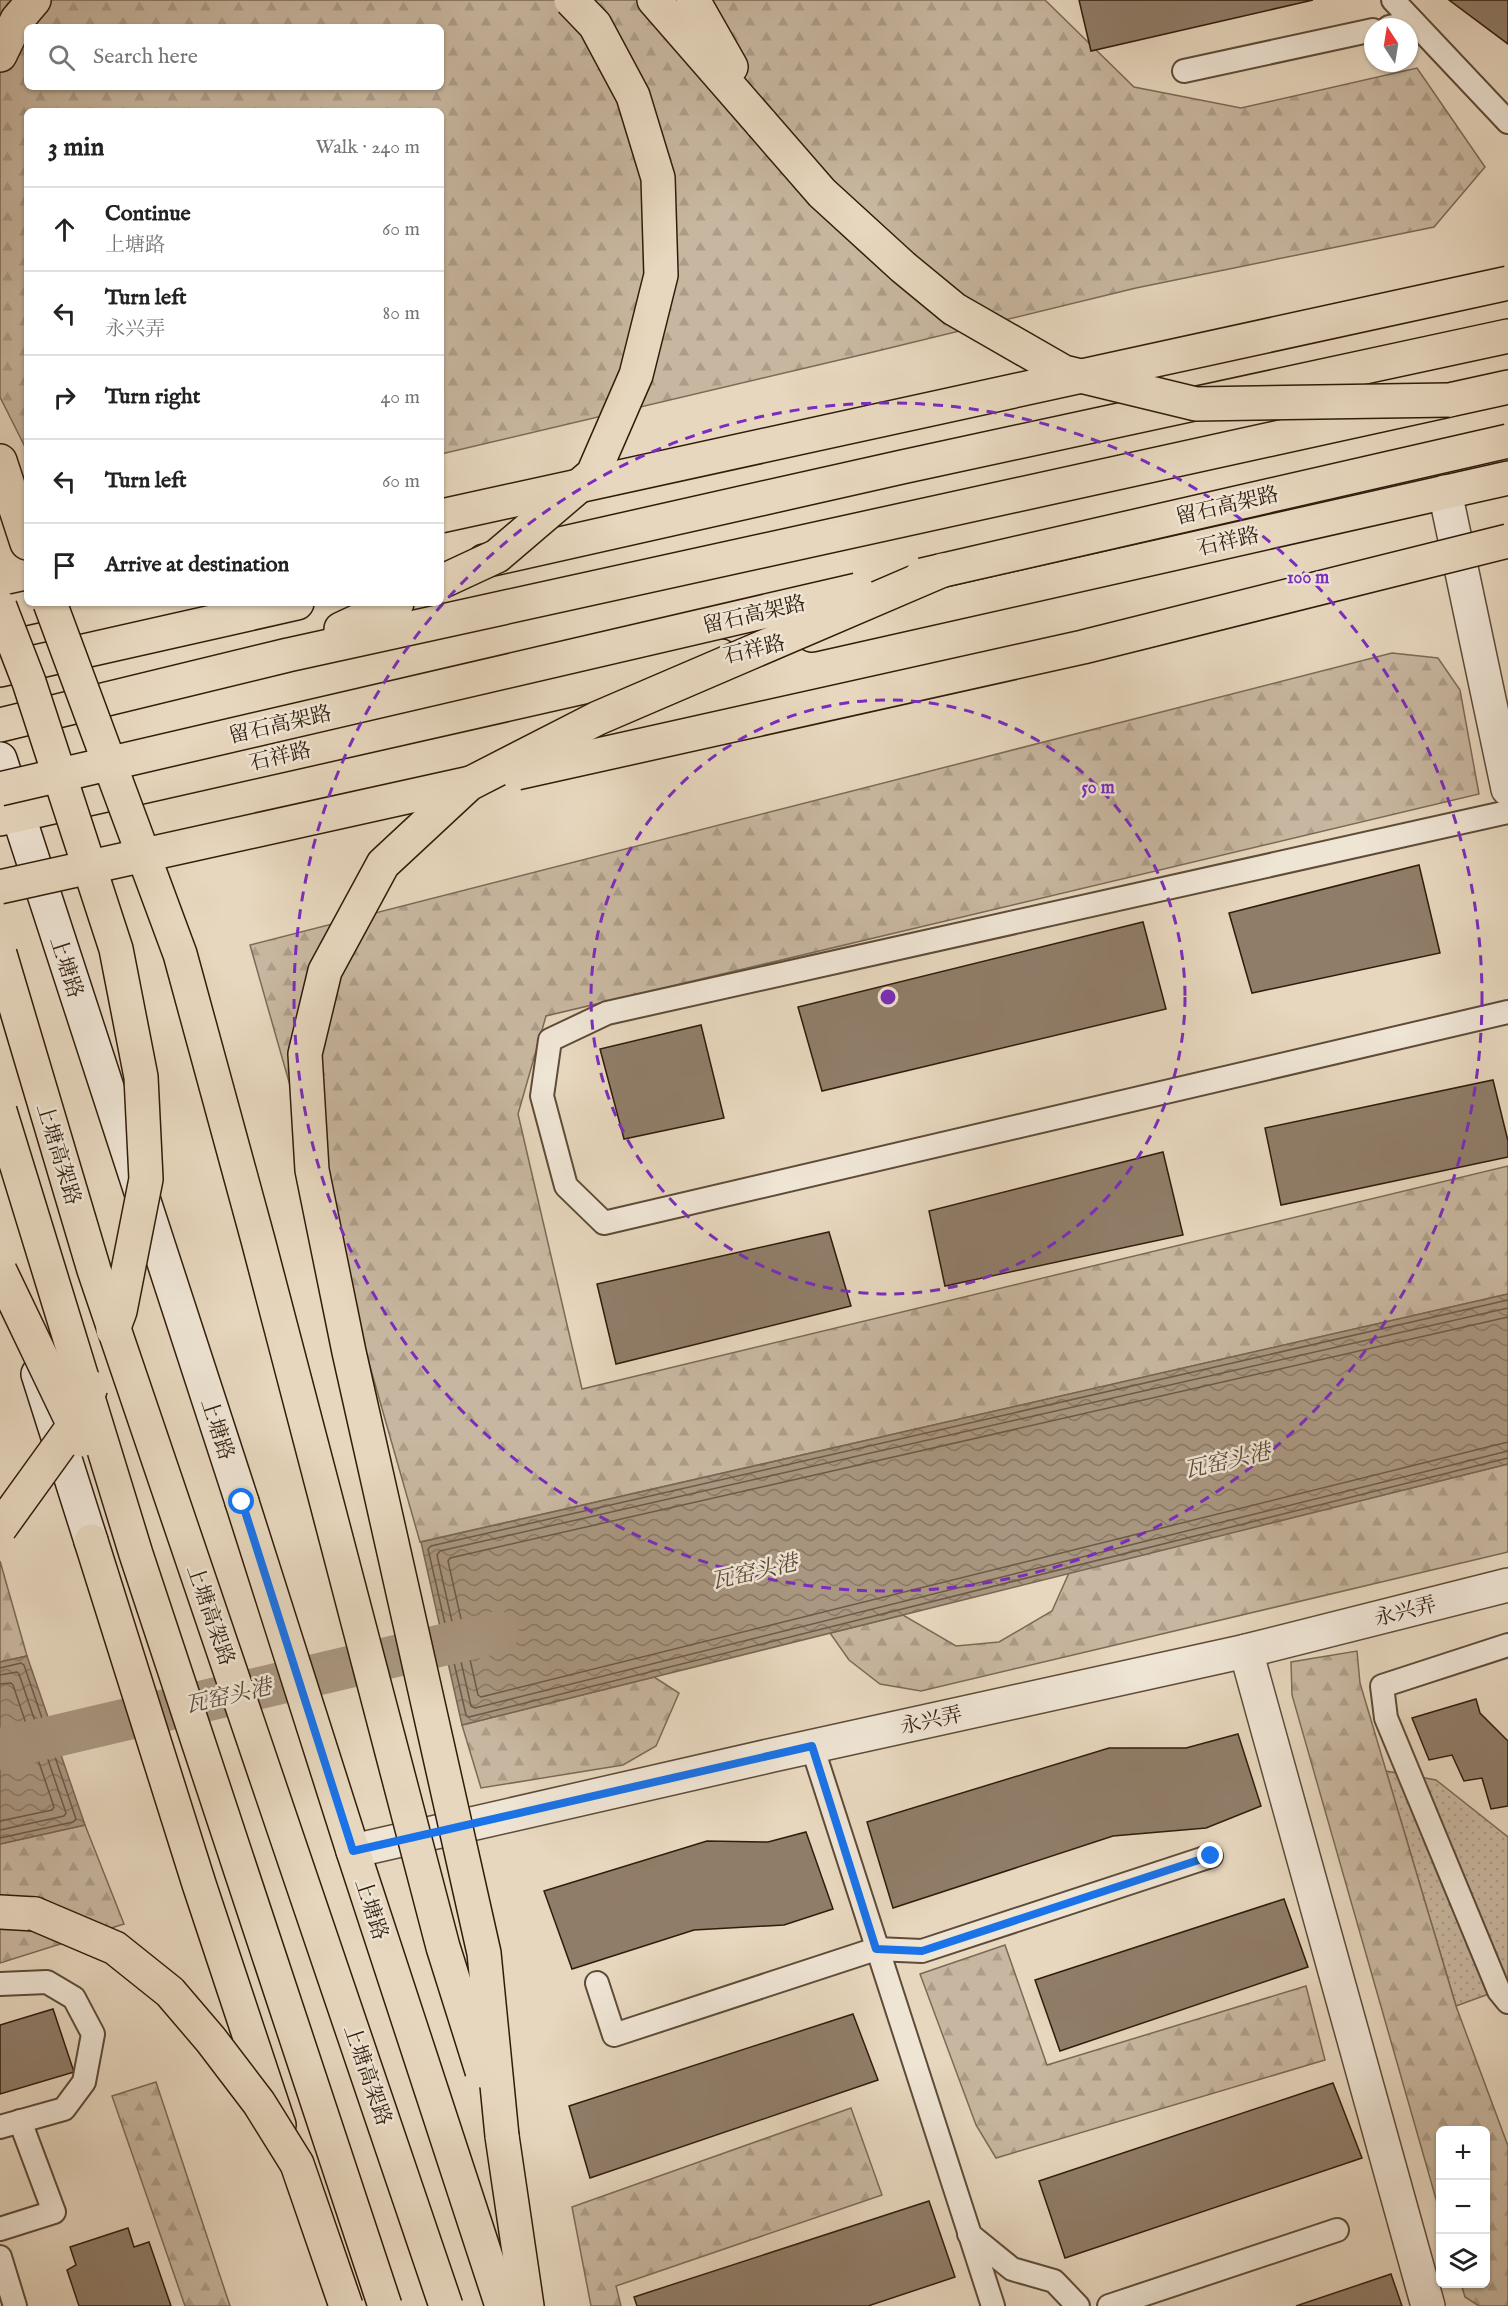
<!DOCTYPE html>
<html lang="en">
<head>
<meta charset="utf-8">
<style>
	:root { --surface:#fff; --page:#f2f2f2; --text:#222; --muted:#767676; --line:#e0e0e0 }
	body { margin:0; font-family:"IM FELL English","Noto Serif SC",serif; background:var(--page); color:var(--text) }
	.controls { position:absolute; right:18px; bottom:18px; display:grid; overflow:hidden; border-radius:9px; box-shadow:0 2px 4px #0004 }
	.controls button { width:54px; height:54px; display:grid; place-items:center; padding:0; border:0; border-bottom:2px solid var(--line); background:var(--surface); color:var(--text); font:30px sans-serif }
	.compass { position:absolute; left:1364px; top:18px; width:54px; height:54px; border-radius:50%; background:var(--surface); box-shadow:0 2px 4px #0004; rotate:348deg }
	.stop { position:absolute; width:18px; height:18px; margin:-14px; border:4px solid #1a73e8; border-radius:50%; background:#fff }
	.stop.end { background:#1a73e8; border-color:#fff; box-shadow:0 2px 6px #0008 }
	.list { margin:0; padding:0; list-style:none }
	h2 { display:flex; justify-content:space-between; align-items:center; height:78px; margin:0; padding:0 24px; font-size:26px }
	h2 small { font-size:20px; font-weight:400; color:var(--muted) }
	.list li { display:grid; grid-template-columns:39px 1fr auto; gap:18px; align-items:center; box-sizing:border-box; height:84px; padding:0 24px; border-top:2px solid var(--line) }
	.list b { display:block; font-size:22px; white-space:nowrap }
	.list p { margin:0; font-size:20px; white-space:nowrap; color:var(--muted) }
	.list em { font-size:20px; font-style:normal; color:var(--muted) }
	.icon { flex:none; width:33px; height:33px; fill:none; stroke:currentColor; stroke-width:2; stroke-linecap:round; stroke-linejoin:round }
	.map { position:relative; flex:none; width:1508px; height:2306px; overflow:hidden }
	.search { position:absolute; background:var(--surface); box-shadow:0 2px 4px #0004; left:24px; top:24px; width:420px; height:66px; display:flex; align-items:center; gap:15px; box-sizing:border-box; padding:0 21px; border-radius:9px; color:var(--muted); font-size:22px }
	.panel { position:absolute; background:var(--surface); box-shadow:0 2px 4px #0004; left:24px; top:108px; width:420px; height:498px; border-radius:9px }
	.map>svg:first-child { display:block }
</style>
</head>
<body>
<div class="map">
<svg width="1508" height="2306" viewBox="0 0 1508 2306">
	<defs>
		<pattern id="grass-dots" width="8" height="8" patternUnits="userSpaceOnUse" patternTransform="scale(1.5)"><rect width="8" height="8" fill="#c8b7a0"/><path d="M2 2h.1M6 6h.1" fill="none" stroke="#ac9d89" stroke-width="1.8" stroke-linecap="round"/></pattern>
		<pattern id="forest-firs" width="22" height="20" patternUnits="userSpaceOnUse" patternTransform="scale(1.5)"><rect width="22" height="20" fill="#c8b7a0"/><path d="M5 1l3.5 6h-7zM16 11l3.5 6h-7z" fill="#ac9d89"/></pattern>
		<pattern id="water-waves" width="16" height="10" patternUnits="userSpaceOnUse" patternTransform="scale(1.5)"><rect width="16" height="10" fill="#a99781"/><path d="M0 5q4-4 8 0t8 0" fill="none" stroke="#8a7a68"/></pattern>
	</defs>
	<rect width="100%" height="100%" fill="#e7d7be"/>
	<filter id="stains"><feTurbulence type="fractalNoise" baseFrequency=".00333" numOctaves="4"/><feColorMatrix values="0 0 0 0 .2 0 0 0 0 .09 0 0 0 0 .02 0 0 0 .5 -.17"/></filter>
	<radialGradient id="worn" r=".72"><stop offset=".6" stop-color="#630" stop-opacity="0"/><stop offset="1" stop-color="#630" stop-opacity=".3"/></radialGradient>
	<!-- grass -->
	<path fill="url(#grass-dots)" stroke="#7c6a56" stroke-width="1.5" d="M 1386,1771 L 1436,1780 L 1508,1837 L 1508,1987 L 1456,2006 Z"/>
	<!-- forest -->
	<g fill="url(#forest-firs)" stroke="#7c6a56" stroke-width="1.5" fill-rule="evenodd">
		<path d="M 0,0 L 1045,0 L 1134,87 L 1241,108 L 1417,68 L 1485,167 L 1434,227 L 1136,288 L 869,353 L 441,454 L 441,111 L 27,111 L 27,451 L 0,397 ZM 27,27 L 441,27 L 441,87 L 27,87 Z"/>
		<path d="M 1392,653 L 1438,658 L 1460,690 L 1479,794 L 546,1016 L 518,1114 L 582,1389 L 1508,1166 L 1508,1294 L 420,1542 L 250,945 Z"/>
		<path d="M 1508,1464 L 1508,1552 L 921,1691 L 880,1684 L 849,1660 L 830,1633 L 903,1615 L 956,1646 L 999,1642 L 1052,1611 L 1069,1573 Z"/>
		<path d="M 0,1561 L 27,1656 L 0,1662 Z"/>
		<path d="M 1357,1651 L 1360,1683 L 1456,2006 L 1508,2146 L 1508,2306 L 1479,2306 L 1465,2297 L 1461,2284 L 1486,2284 L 1486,2130 L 1440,2130 L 1440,2213 L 1292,1695 L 1291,1662 Z"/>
		<path d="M 654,1677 L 679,1693 L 656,1746 L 623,1765 L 481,1788 L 462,1725 Z"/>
		<path d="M 85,1825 L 124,1924 L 0,1963 L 0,1844 Z"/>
		<path d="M 1005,1945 L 1047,2065 L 1306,1986 L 1325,2060 L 996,2158 L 976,2125 L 920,1974 Z"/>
		<path d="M 156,2082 L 230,2306 L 185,2306 L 112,2096 Z"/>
		<path d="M 851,2108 L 882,2195 L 616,2286 L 621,2306 L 591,2306 L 572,2207 Z"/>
	</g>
	<!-- water -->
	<g fill="url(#water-waves)" stroke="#796652" stroke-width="1.5">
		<path d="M 1508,1294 L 1508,1464 L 462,1725 L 421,1542 Z"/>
		<path d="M 27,1656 L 85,1825 L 0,1844 L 0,1662 Z"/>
	</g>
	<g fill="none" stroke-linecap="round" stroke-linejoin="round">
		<!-- shore -->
		<g stroke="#6d5a46" stroke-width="1.5">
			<path d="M 1508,1300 L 431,1546 L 428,1549 L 466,1715 L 469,1717 L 1508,1458"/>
			<path d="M 1508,1308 L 440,1551 L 437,1555 L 471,1706 L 475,1708 L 1508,1451"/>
			<path d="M 1508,1317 L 450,1558 L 448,1561 L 478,1695 L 481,1697 L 1508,1442"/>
			<path d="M 0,1668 L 21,1663 L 24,1665 L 76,1819 L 73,1822 L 0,1838"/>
			<path d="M 0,1675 L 17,1672 L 19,1674 L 66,1813 L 64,1816 L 0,1830"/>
			<path d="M 0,1684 L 11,1683 L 13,1685 L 54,1807 L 52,1810 L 0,1821"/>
		</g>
		<!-- canal -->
		<path stroke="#a99781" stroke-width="42" d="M 0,1749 L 498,1632"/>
	</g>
	<!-- building -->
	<g fill="#907d69" stroke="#311c0c" stroke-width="1.5">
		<path d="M 1079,0 L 1313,0 L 1091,51 Z"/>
		<path d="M 1449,0 L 1508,0 L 1508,44 Z"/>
		<path d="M 1419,865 L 1440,953 L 1252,993 L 1229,913 Z"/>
		<path d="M 1143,922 L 1166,1009 L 822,1091 L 798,1007 Z"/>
		<path d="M 701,1025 L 724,1118 L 624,1139 L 600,1049 Z"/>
		<path d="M 1493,1080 L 1508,1141 L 1508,1157 L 1281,1205 L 1265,1128 Z"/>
		<path d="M 1163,1152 L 1183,1235 L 945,1286 L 929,1211 Z"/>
		<path d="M 829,1232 L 851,1306 L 616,1364 L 597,1284 Z"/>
		<path d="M 1476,1699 L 1480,1713 L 1508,1741 L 1508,1806 L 1491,1809 L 1482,1778 L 1464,1781 L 1452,1755 L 1429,1760 L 1412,1718 Z"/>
		<path d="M 1238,1734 L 1261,1806 L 1206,1828 L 1113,1836 L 893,1908 L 867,1822 L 1109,1748 L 1186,1748 Z"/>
		<path d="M 806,1832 L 833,1909 L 784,1925 L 694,1930 L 572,1969 L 544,1891 L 707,1841 L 768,1842 Z"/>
		<path d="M 1284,1899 L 1308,1967 L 1060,2051 L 1035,1980 Z"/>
		<path d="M 53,2009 L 74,2072 L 0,2094 L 0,2025 Z"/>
		<path d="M 853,2014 L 878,2080 L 590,2178 L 569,2106 Z"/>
		<path d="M 1333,2083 L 1362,2158 L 1065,2258 L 1039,2181 Z"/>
		<path d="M 929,2201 L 955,2277 L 868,2306 L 637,2306 L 634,2297 Z"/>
		<path d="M 128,2228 L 134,2247 L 149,2242 L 171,2306 L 79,2306 L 67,2270 L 76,2265 L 70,2247 Z"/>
		<path d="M 1391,2274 L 1402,2306 L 1296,2306 Z"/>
	</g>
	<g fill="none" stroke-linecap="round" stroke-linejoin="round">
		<!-- service casing -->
		<g stroke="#5e4b38" stroke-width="26">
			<g id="service">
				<path d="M 1393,0 L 1508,122"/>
				<path d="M 1389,27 L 1413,22"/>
				<path d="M 1184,71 L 1373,30"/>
				<path d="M 1508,812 L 607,1013 L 550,1040 L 542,1096 L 566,1186 L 604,1223 L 1508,1012"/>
				<path d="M 1508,1645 L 1382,1686 L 1386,1718 L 1499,1991 L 1508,2002"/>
				<path d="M 812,1746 L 993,2306"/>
				<path d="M 597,1983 L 614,2035 L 876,1949 L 922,1951 L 1211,1856"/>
				<path d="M 0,1984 L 47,1982 L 74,1998 L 93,2034 L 84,2082 L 64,2109 L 0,2127"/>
				<path d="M 0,2229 L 54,2212 L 20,2121"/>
				<path d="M 969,2234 L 1012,2269 L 1054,2281 L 1078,2306"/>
				<path d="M 0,2257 L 15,2306"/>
				<path d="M 1109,2306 L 1337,2230"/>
			</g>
		</g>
		<!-- minor casing -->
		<g stroke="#5e4b38" stroke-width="36">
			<g id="minor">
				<path d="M 1445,492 L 1508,789"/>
				<path d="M 1246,1651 L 1428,2306"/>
				<path d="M 353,1851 L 773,1755 L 1246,1651 L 1508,1585"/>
			</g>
		</g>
		<!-- secondary casing -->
		<g stroke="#311c0c" stroke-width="36">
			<g id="secondary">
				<path d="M 0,759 L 242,1502"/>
				<path d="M 38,1374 L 91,1541"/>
			</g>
		</g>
		<!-- primary casing -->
		<g stroke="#311c0c" stroke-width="36">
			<g id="primary">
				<path d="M 484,561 L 902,467 L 1508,336"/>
				<path d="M 812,635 L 1508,478"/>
				<path d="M 0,670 L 297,603"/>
				<path d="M 0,819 L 721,656"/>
				<path d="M 242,1502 L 353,1851 L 502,2306"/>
				<path d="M 91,1541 L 199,1884 L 279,2125"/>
			</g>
		</g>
		<!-- trunk casing -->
		<g stroke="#311c0c" stroke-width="36">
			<g id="trunk">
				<path d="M 654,0 L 762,124"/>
				<path d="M 693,0 L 731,67"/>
				<path d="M 0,55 L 17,20 L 34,0"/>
				<path d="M 0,461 L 27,543"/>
				<path d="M 0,614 L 49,603"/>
				<path d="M 341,629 L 397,603"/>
				<path d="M 0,725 L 288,655 L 1508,387"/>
				<path d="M 0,1912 L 35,1914"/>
				<path d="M 502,2136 L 527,2306"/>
			</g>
		</g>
		<!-- service -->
		<use href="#service" stroke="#efe5d5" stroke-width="22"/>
		<!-- minor -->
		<use href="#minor" stroke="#efe5d5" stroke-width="33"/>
		<!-- secondary -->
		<use href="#secondary" stroke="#efe5d5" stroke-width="33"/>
		<!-- primary -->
		<use href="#primary" stroke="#e7d7be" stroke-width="33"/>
		<!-- trunk -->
		<use href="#trunk" stroke="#e7d7be" stroke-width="33"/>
		<!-- trunk-bridge casing -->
		<g stroke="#311c0c" stroke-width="36" stroke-linecap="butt">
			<g id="trunk-bridge">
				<path d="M 762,124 L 822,193 L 903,267 L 954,309 L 1064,372 L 1196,404 L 1449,400"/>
				<path d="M 441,516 L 1508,283"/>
				<path d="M 922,575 L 1508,441"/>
				<path d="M 441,582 L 497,556 L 593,474 L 636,375 L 661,275 L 658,178 L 633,96 L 595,25 L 571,0"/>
				<path d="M 50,603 L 180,954 L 258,1240 L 443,1947 L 482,2071"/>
				<path d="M 0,607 L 29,682 L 116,949 L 141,1077 L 146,1179 L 120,1311 L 113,1330"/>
				<path d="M 517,773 L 1083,647 L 1508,541"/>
				<path d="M 0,789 L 857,590"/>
				<path d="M 0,887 L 470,783"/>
				<path d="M 0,954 L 94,1270 L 446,2306"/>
				<path d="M 0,1111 L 136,1554 L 385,2306"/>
				<path d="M 0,1271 L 81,1440"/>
				<path d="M 0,1528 L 80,1417 L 91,1387"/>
				<path d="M 35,1914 L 115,1948 L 170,1992 L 211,2040 L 259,2103 L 297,2164 L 346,2306"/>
				<path d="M 502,2136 L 484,1953 L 349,1352 L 312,1170 L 305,1054 L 325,971 L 383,864 L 469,784 L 598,718 L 943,570"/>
			</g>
		</g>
		<!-- trunk-bridge -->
		<use href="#trunk-bridge" stroke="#e7d7be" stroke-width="33"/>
	</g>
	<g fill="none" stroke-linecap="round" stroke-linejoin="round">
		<!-- route -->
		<path stroke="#1a73e8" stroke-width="8" d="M 242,1502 L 353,1851 L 812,1746 L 876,1949 L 922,1951 L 1211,1856"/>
	</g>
	<!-- distance rings -->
	<g fill="none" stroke="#7b2cbf" stroke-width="3" stroke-dasharray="10 8">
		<circle cx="888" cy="997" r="297"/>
		<circle cx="888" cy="997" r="594"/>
	</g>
	<g text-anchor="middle" stroke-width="5" stroke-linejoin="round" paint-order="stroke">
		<!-- street labels -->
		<g font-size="21" fill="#311c0c" stroke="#efe5d5">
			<text transform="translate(1227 505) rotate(-13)" y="7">留石高架路</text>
			<text transform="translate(1228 541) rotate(-13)" y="7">石祥路</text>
			<text transform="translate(754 614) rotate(-13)" y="7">留石高架路</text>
			<text transform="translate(754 649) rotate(-13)" y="7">石祥路</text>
			<text transform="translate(280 724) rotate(-13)" y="7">留石高架路</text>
			<text transform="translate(280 756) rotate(-13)" y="7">石祥路</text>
			<text transform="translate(67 967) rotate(72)" y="7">上塘路</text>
			<text transform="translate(59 1154) rotate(73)" y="7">上塘高架路</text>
			<text transform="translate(218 1429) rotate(72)" y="7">上塘路</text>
			<text transform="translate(1405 1611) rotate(-14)" y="7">永兴弄</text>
			<text transform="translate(211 1615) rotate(71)" y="7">上塘高架路</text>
			<text transform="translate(931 1720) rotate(-12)" y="7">永兴弄</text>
			<text transform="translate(372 1909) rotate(72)" y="7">上塘路</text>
			<text transform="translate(368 2075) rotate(71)" y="7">上塘高架路</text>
		</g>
		<!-- water labels -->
		<g font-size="22" font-style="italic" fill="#5b4735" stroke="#efe5d5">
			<text transform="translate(1227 1460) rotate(-13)" y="8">瓦窑头港</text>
			<text transform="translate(754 1571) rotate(-13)" y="8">瓦窑头港</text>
			<text transform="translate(228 1695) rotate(-13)" y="8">瓦窑头港</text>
		</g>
	</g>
	<circle cx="888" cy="997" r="9" fill="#7b2cbf" stroke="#efe5d5" stroke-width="3"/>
	<g font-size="18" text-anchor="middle" font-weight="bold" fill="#7b2cbf" stroke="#efe5d5" stroke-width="5" stroke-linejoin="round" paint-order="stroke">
		<text x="1308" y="583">100 m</text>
		<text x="1098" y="793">50 m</text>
	</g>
	<rect width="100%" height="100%" filter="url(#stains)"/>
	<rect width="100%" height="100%" fill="url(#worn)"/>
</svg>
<div class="controls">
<button>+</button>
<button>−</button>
<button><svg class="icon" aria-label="layers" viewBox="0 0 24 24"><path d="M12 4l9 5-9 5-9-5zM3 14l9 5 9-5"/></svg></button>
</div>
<svg class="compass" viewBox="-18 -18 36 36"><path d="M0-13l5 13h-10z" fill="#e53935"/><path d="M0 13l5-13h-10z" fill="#767676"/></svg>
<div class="stop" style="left:242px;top:1502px"></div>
<div class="stop end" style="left:1211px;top:1856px"></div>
<div class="search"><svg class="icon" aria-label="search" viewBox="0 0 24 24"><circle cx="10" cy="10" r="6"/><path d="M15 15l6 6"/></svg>Search here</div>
<section class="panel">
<h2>3 min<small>Walk · 240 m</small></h2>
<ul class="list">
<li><svg class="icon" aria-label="ahead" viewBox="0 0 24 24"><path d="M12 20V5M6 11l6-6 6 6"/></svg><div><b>Continue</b><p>上塘路</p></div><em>60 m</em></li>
<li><svg class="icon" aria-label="left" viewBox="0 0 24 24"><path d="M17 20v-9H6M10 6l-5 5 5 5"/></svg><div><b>Turn left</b><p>永兴弄</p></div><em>80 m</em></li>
<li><svg class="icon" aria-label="right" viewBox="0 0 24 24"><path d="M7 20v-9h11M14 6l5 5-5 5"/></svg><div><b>Turn right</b></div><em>40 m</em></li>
<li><svg class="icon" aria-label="left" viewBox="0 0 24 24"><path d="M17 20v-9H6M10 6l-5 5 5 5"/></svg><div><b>Turn left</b></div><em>60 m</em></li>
<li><svg class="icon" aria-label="arrive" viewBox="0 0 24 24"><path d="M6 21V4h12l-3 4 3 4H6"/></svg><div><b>Arrive at destination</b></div></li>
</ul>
</section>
</div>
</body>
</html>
